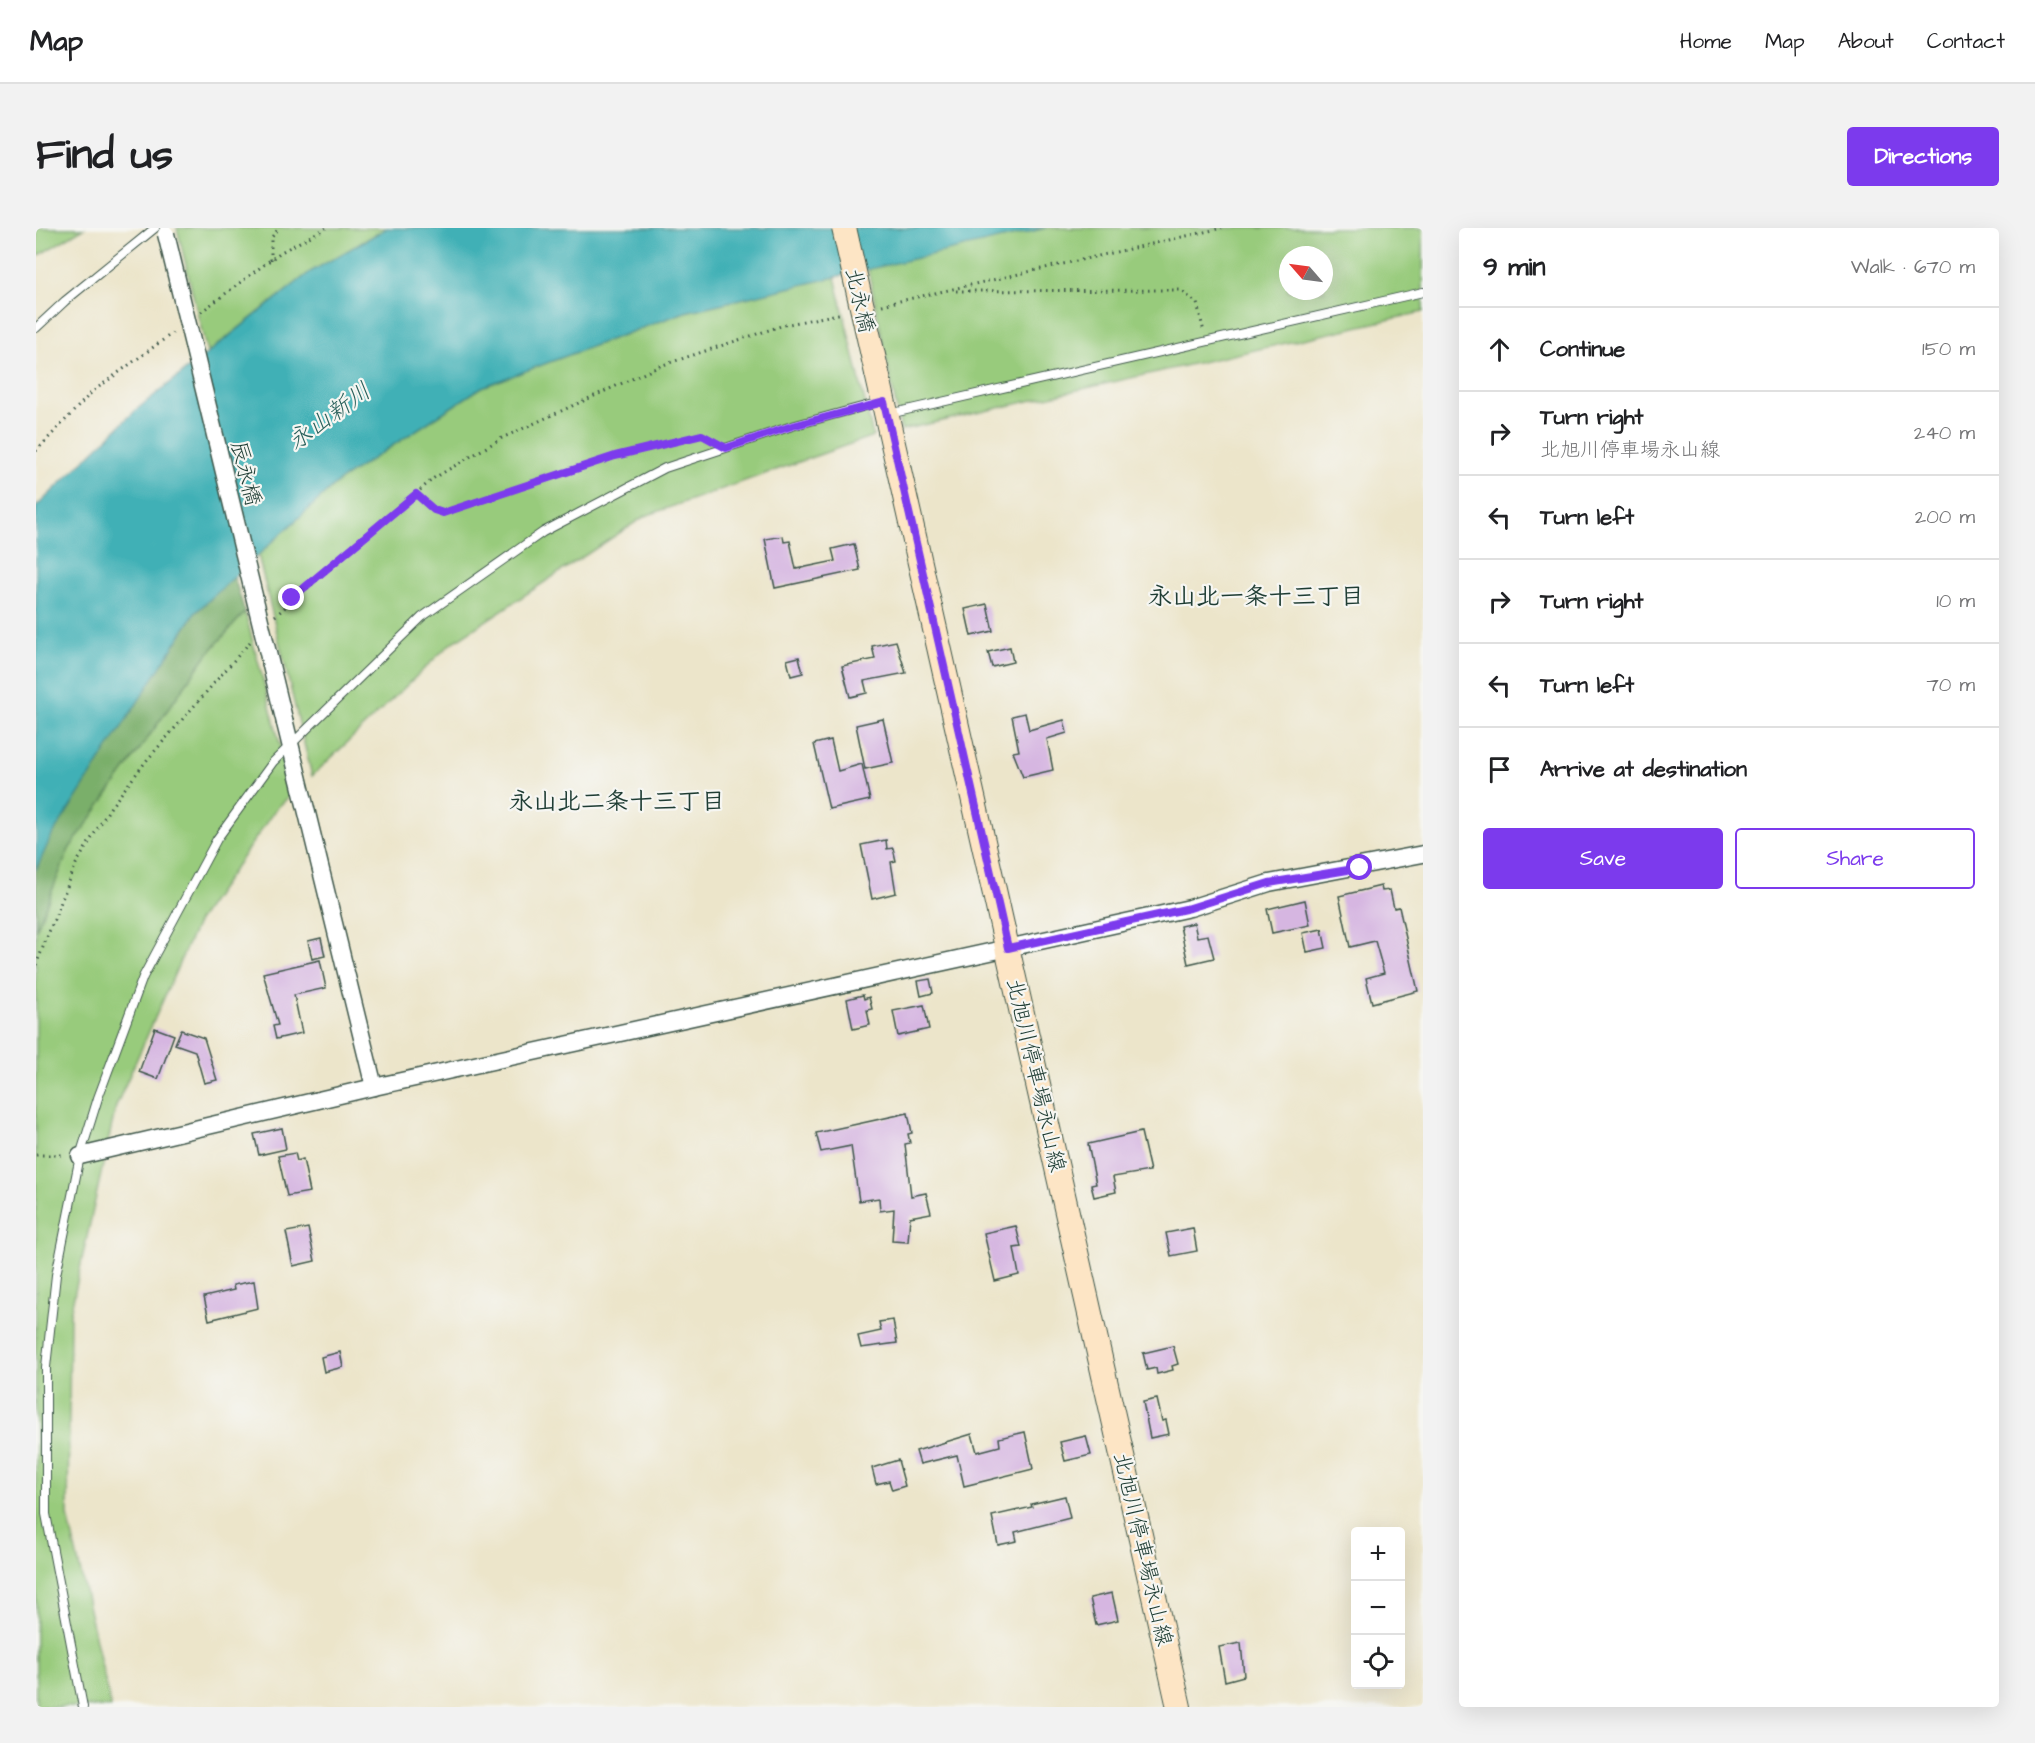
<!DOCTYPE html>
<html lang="en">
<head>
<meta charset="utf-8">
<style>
	:root { --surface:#fff; --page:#f2f2f2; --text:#202124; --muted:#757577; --line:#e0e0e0; --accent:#7c3aed }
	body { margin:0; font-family:"Architects Daughter","Klee One",sans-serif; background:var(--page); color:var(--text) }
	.controls { position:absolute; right:18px; bottom:18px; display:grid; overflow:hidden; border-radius:6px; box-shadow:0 6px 24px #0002 }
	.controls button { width:54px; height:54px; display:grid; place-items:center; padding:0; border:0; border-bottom:2px solid var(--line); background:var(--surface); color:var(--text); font:30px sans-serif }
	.compass { position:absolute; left:1243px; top:18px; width:54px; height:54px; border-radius:50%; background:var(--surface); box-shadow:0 6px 24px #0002; rotate:298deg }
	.stop { position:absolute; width:18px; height:18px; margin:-14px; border:4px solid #7c3aed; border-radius:50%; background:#fff }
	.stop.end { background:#7c3aed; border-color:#fff; box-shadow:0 2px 6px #0008 }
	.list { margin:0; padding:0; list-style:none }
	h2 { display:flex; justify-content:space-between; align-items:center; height:78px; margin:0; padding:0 24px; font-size:26px }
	h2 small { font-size:20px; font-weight:400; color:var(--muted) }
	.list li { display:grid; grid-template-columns:39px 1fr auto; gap:18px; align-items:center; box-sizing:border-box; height:84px; padding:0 24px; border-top:2px solid var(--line) }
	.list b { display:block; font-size:22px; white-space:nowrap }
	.list p { margin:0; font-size:20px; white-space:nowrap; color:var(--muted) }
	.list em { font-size:20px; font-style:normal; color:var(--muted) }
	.actions { display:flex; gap:12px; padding:18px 24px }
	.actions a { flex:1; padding:14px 0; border:2px solid var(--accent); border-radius:6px; text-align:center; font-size:21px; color:var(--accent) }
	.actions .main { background:var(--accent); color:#fff }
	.icon { flex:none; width:33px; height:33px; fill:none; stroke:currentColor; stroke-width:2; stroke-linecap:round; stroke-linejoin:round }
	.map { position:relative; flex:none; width:1387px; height:1479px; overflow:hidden; border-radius:6px }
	header { display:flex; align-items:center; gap:36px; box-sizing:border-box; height:84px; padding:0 30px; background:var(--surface); border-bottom:2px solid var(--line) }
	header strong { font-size:28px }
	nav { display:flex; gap:33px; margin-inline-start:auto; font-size:21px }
	.intro { display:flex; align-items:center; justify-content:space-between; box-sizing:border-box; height:144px; padding:0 36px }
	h1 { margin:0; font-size:42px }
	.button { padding:15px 27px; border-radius:6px; background:var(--accent); color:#fff; font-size:21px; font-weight:700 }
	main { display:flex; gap:36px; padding:0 36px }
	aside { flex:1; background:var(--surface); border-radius:6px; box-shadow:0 6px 24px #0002 }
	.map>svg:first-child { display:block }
</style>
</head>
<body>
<header>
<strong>Map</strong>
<nav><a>Home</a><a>Map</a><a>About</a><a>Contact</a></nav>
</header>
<div class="intro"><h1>Find us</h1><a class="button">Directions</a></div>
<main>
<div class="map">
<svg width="1387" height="1479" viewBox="0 0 1387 1479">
	<rect width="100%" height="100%" fill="#f6f6f2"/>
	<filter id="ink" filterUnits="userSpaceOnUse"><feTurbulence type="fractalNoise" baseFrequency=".0167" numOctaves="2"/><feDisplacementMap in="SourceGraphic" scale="12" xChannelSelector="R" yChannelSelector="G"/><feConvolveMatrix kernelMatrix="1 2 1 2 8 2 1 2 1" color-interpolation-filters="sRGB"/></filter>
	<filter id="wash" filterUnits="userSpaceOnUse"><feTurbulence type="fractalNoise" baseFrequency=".008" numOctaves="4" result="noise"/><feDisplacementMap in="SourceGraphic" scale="24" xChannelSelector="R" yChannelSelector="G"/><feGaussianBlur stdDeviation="1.35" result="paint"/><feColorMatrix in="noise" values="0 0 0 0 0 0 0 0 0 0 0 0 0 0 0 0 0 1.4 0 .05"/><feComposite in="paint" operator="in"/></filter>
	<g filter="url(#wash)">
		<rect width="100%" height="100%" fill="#ece5ca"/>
		<!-- green -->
		<g fill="#98cb7b" stroke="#5c8458" stroke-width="1.5" fill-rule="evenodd">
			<path d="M 0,0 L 48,0 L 0,29 Z"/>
			<path d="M 141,0 L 351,0 L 274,44 L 171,125 Z"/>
			<path d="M 1008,0 L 1387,0 L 1387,84 L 865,202 L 832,41 ZM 1252,27 L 1288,27 L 1288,63 L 1252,63 Z"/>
			<path d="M 799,49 L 837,208 L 609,288 L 413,417 L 276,548 L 222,327 L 304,252 L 446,159 L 649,84 Z"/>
			<path d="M 209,384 L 257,565 L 239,582 L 162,693 L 80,878 L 34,1086 L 32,1288 L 75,1479 L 0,1479 L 0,702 L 33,621 L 169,429 Z"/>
		</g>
		<!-- forest -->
		<path fill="#7aaf6b" stroke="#4c7650" stroke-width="1.5" d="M 198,349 L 209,384 L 169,429 L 33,621 L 0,702 L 0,642 L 14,609 L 159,385 Z"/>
		<!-- water -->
		<path fill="#3fb0b6" stroke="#2f7675" stroke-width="1.5" d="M 351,0 L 1010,0 L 649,84 L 446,159 L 304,252 L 159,385 L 15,609 L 0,642 L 0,279 L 101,181 L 274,44 Z"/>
		<g id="blocks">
			<!-- building -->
			<g fill="#d6b6e1">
				<path d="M 747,308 L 748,314 L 754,313 L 760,341 L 799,333 L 796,321 L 818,316 L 824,342 L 739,360 L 729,311 Z"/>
				<path d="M 951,376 L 957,403 L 935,408 L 929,381 Z"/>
				<path d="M 860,413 L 870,445 L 828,453 L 831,465 L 814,469 L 806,438 L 839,431 L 836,418 Z"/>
				<path d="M 974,419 L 977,434 L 956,439 L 952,424 Z"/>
				<path d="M 763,429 L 767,445 L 755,448 L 751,432 Z"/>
				<path d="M 989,485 L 993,502 L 1028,492 L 1031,505 L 1011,511 L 1017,542 L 987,549 L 977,524 L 983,523 L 976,488 Z"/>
				<path d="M 847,491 L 857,535 L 829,541 L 820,497 Z"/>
				<path d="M 795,512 L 802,543 L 826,536 L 834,572 L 793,581 L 778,516 Z"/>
				<path d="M 850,612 L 851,621 L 857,620 L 860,633 L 855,634 L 860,665 L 836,671 L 825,617 Z"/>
				<path d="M 1345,658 L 1346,663 L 1354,662 L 1358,680 L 1363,679 L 1382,763 L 1336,775 L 1330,750 L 1348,745 L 1339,713 L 1314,719 L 1303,668 Z"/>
				<path d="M 1269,672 L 1274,697 L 1236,705 L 1231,681 Z"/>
				<path d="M 1158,695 L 1161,709 L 1172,707 L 1178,730 L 1152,736 L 1144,698 Z"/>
				<path d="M 1286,701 L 1290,720 L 1271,724 L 1267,705 Z"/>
				<path d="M 285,710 L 289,728 L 276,731 L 272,713 Z"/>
				<path d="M 284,732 L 290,760 L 258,767 L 266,805 L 240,811 L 237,798 L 242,797 L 227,745 Z"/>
				<path d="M 894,751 L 897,765 L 885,768 L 882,753 Z"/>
				<path d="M 827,767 L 828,771 L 833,769 L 836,781 L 831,782 L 834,797 L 817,801 L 811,771 Z"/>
				<path d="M 888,777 L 893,801 L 862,808 L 857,783 Z"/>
				<path d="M 119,800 L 138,807 L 122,851 L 103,844 Z"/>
				<path d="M 145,802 L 168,810 L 181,852 L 168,855 L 159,823 L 139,816 Z"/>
				<path d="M 872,885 L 876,905 L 872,906 L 874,915 L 869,916 L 875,968 L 890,965 L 895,985 L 874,989 L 872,1014 L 856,1013 L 858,981 L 844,983 L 843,970 L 823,973 L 815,918 L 785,924 L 780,905 Z"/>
				<path d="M 246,900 L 250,921 L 223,927 L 218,906 Z"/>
				<path d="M 1105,904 L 1114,943 L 1077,949 L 1080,964 L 1058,969 L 1055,957 L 1060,956 L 1052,916 Z"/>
				<path d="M 259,925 L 261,933 L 267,931 L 274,964 L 251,968 L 242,928 Z"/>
				<path d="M 980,998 L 985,1019 L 978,1020 L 983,1047 L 959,1053 L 948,1005 Z"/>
				<path d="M 272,1000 L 279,1033 L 257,1038 L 250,1004 Z"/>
				<path d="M 1157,1000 L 1161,1023 L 1135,1028 L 1130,1005 Z"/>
				<path d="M 218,1053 L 222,1080 L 173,1092 L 168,1069 L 198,1062 L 197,1057 Z"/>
				<path d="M 857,1092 L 861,1115 L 825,1120 L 822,1108 L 845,1103 L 843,1094 Z"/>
				<path d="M 1137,1118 L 1142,1136 L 1136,1138 L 1137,1142 L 1121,1146 L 1120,1140 L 1111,1142 L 1107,1125 Z"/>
				<path d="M 304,1124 L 307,1139 L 288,1144 L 285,1129 Z"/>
				<path d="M 1121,1171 L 1126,1193 L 1130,1192 L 1133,1206 L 1114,1210 L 1107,1174 Z"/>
				<path d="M 989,1204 L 997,1241 L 928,1258 L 921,1227 L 884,1236 L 880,1223 L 936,1206 L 941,1224 L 964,1218 L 963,1210 Z"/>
				<path d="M 1050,1208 L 1055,1227 L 1029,1233 L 1024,1214 Z"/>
				<path d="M 862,1232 L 869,1258 L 856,1262 L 853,1253 L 840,1256 L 836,1240 Z"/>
				<path d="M 1029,1268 L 1034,1290 L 979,1304 L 981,1313 L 962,1317 L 956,1288 L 996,1279 L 995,1276 Z"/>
				<path d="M 1076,1365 L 1082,1392 L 1060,1397 L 1054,1370 Z"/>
				<path d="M 1205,1415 L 1208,1448 L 1189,1453 L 1183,1419 Z"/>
			</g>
		</g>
	</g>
	<g filter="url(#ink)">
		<use href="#blocks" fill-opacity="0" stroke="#3e564a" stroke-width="1.5"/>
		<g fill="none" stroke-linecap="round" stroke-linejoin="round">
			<!-- service casing -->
			<g stroke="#3e564a" stroke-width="10">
				<g id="service">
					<path d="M 0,100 L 29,73 L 119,0"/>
					<path d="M 853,186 L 1387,64"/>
					<path d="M 47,1479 L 10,1286 L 10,1139 L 20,1047 L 44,928 L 62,870 L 107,749 L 181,611 L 237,534 L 386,389 L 507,304 L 629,240 L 756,198 L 844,174"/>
				</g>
			</g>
			<!-- minor casing -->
			<g stroke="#3e564a" stroke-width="19">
				<g id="minor">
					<path d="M 249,495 L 338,859"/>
					<path d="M 44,928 L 338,859 L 1154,680 L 1233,655 L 1387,626"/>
				</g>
			</g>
			<!-- secondary casing -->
			<g stroke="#3e564a" stroke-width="26">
				<path id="secondary" d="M 841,145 L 1143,1479"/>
			</g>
			<!-- path -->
			<g stroke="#3e564a" stroke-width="3" stroke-dasharray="1.5 4.5" stroke-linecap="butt">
				<path d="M 235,32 L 235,10 L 243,0"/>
				<path d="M 920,63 L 1144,62 L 1161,75 L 1168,104"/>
				<path d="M 846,77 L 1186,0"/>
				<path d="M 165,84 L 245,24 L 290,0"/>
				<path d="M 0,223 L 56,164 L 138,104"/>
				<path d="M 380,266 L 398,282 L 407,285 L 579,228 L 666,207 L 676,212"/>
				<path d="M 239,388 L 398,250 L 466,210 L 624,138 L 748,97 L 807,85"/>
				<path d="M 0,737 L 40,636 L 74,580 L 111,532 L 214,414"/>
				<path d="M 0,927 L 30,927"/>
			</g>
			<!-- service -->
			<use href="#service" stroke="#fff" stroke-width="8"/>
			<!-- minor -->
			<use href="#minor" stroke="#fff" stroke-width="16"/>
			<!-- secondary -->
			<use href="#secondary" stroke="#fde5c5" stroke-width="24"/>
			<!-- minor-bridge casing -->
			<g stroke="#3e564a" stroke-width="19" stroke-linecap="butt">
				<path id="minor-bridge" d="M 130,6 L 249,495"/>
			</g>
			<!-- secondary-bridge casing -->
			<g stroke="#3e564a" stroke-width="26" stroke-linecap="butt">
				<path id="secondary-bridge" d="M 808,0 L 841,145"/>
			</g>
			<!-- minor-bridge -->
			<use href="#minor-bridge" stroke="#fff" stroke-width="16"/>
			<!-- secondary-bridge -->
			<use href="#secondary-bridge" stroke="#fde5c5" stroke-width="24"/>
		</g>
	</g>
	<g fill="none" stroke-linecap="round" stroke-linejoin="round" filter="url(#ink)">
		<!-- route -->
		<path stroke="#7c3aed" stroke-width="8" d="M 256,370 L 380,266 L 398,282 L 407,285 L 579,228 L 666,207 L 690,220 L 756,198 L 848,174 L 972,720 L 1154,680 L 1233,655 L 1324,640"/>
	</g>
	<g text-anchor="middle" stroke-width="4.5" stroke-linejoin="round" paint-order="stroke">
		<!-- street labels -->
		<g font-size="22" fill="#1f3d34" stroke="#f6f6f2">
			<text transform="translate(825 72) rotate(77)" y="8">北永橋</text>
			<text transform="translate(211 245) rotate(76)" y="8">辰永橋</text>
			<text transform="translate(1001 847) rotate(77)" y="8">北旭川停車場永山線</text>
			<text transform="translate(1108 1321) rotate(77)" y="8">北旭川停車場永山線</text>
		</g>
		<!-- water labels -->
		<g font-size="24" font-style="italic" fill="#29605b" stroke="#f6f6f2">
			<text transform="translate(293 188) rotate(-36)" y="8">永山新川</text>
		</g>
		<!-- neighbourhood labels -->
		<g font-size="24" font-weight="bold" fill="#1f3d34" stroke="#f6f6f2">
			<text x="1220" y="376">永山北一条十三丁目</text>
			<text x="581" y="581">永山北二条十三丁目</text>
		</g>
	</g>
</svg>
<div class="controls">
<button>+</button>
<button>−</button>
<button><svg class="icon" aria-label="locate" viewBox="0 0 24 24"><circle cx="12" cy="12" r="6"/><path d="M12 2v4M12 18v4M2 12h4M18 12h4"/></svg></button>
</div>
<svg class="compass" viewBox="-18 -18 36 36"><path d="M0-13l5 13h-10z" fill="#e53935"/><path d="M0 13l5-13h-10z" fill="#757577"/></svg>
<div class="stop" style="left:1324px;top:640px"></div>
<div class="stop end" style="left:256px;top:370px"></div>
</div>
<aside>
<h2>9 min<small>Walk · 670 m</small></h2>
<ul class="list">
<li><svg class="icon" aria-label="ahead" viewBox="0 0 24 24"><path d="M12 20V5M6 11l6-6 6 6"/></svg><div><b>Continue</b></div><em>150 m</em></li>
<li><svg class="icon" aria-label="right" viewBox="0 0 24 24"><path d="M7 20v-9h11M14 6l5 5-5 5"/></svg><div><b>Turn right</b><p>北旭川停車場永山線</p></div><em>240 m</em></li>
<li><svg class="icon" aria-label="left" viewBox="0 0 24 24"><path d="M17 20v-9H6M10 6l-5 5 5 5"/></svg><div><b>Turn left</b></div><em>200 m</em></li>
<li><svg class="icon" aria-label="right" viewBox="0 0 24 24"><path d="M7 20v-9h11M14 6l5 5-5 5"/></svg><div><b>Turn right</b></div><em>10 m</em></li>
<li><svg class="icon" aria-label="left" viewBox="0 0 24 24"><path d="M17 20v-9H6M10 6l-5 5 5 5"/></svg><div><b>Turn left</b></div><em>70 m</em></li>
<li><svg class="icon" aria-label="arrive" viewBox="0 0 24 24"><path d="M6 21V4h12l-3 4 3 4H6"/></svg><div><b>Arrive at destination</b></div></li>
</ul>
<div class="actions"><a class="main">Save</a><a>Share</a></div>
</aside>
</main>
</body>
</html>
